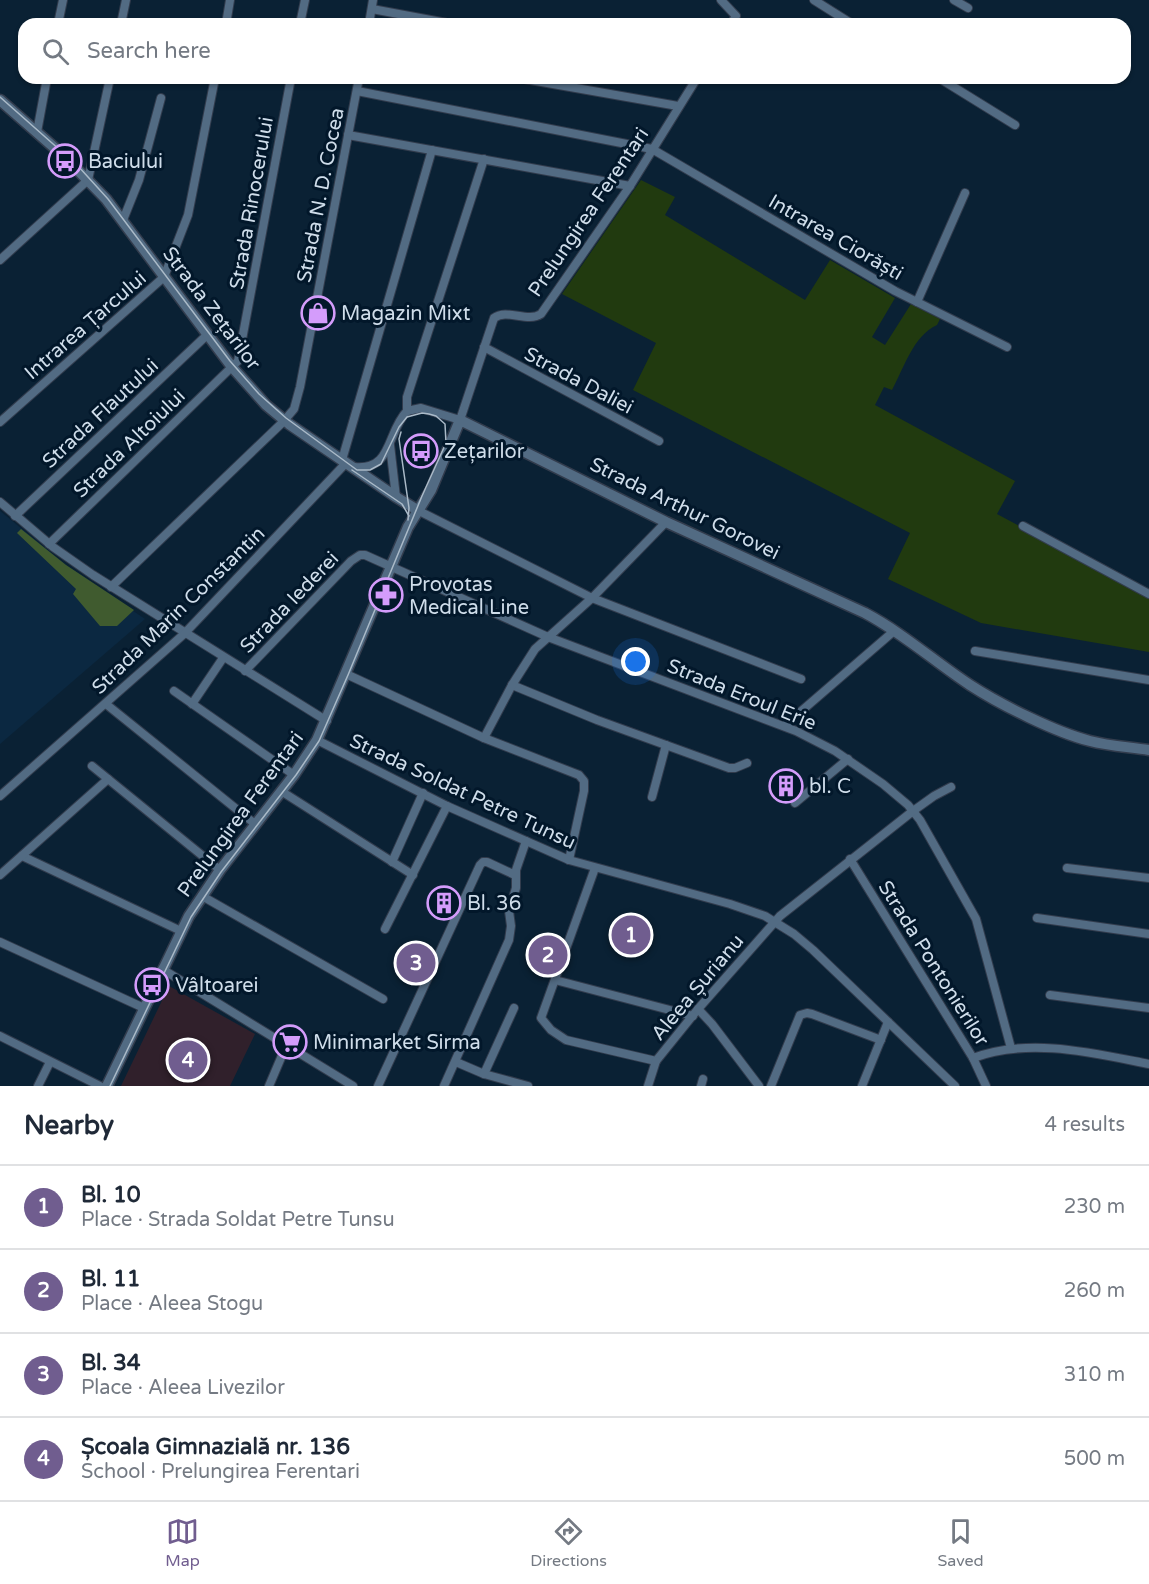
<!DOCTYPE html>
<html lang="en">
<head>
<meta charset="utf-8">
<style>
	:root { --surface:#fff; --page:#f6f6f7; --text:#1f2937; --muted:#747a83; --line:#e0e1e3; --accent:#705d8f }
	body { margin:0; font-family:"Varela Round",sans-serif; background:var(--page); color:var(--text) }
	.you { position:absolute; left:636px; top:662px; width:21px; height:21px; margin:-15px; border:4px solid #fff; border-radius:50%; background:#1a73e8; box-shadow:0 0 0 9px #1a73e833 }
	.badge { display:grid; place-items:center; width:39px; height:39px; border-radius:50%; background:var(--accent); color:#fff; font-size:20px; font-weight:700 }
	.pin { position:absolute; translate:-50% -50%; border:3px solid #fff; box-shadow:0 2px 6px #0006 }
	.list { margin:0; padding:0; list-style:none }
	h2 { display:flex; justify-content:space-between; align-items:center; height:78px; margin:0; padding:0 24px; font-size:26px }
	h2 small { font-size:20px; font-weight:400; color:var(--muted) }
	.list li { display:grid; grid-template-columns:39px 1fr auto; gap:18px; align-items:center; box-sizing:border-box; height:84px; padding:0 24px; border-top:2px solid var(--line) }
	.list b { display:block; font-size:22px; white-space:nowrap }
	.list p { margin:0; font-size:20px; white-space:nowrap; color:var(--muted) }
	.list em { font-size:20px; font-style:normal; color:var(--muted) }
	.icon { flex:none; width:33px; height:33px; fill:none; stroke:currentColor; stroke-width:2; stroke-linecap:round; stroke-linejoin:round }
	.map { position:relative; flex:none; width:1149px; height:1086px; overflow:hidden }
	.search { position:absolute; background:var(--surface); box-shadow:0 2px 4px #0004; left:18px; right:18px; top:18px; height:66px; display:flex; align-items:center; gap:15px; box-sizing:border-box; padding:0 21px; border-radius:18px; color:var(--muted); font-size:22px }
	.sheet { height:414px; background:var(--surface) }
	nav { display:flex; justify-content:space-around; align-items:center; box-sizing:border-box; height:84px; border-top:2px solid var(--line); background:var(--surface); font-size:16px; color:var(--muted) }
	nav a { display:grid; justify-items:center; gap:3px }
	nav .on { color:var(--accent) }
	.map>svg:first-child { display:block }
</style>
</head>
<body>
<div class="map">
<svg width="1149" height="1086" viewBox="0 0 1149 1086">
	<rect width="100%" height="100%" fill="#0a2134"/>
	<!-- built -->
	<path fill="#0b2841" d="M 0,511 L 66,565 L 145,619 L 0,744 Z"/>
	<!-- education -->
	<path fill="#30202b" d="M 169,986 L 255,1034 L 230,1086 L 121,1086 Z"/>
	<!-- green -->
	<path fill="#213a0f" d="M 641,180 L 675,197 L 665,215 L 805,300 L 830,260 L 895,298 L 872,337 L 885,345 L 911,304 L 940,319 L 937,325 C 913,336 904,368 892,390 L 884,387 L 875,405 L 1015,481 L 997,514 L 1149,596 L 1149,652 L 981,623 L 888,579 L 910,533 L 633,390 L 656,343 L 562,294 Z"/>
	<!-- forest -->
	<path fill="#405b2f" d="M 21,529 L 66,565 L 134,610 L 117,626 L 100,626 L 73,594 L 76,589 L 17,533 Z"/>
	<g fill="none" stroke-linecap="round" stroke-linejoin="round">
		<!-- street casing -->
		<g stroke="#323c4d" stroke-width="10">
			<g id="street">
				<path d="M 721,0 L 736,16 L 731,24"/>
				<path d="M 814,0 L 852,24"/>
				<path d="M 954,0 L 968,8"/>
				<path d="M 372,9 L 452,24"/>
				<path d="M 58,24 L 63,0"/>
				<path d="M 121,24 L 126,0"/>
				<path d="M 226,24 L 230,0"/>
				<path d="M 300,24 L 305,0"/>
				<path d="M 369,24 L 373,0"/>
				<path d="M 519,78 L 678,106"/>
				<path d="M 939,78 L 1015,125"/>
				<path d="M 357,91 L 652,149 L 895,291 L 1007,347"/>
				<path d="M 37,132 L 47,78"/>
				<path d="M 348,135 L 630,186"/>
				<path d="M 123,220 L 139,180 L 161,98"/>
				<path d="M 0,260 L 88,180 L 110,78"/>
				<path d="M 917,302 L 965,193"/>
				<path d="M 484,347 L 659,441"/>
				<path d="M 407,411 L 421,408 L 460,420 L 494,318 C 507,308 527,323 541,314 L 630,186 L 697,78"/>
				<path d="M 407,411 L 407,397 L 484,159"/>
				<path d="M 0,422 L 164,277 L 188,215 L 215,78"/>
				<path d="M 390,445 L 396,497"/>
				<path d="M 342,460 L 432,150"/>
				<path d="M 354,467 C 393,471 386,433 407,411"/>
				<path d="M 0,502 L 53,547 L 93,575 L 327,721"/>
				<path d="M 419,511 L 592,598 L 801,679"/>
				<path d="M 15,516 L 207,335"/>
				<path d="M 1023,526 L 1149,594"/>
				<path d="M 49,544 L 238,361 L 291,78"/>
				<path d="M 111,587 L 283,422 L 294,409 L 300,387 L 359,78"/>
				<path d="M 975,651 L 1149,680"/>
				<path d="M 245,671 L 351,561 L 360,555 L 365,555 L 548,637 L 796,731 L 835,751 L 883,784 L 908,805 L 920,820 L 976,919 L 1011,1048"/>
				<path d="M 346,674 L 484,738 L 579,775 L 584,781 L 584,791 L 569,860"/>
				<path d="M 512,685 L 597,720 L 729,768 L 735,768 L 747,763"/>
				<path d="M 174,691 L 294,775"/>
				<path d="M 106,704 L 255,824"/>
				<path d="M 192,704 L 223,658"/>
				<path d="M 784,726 L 894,631"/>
				<path d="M 484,738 L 512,685 L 535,649 L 592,598 L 666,522"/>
				<path d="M 317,740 L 447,806 L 569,860 L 730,904 L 765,916 L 794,934 L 813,950 L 955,1086"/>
				<path d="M 92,766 L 220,870"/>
				<path d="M 281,791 L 413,875"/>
				<path d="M 0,796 L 184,634 L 346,463"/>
				<path d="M 652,797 L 666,745"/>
				<path d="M 795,803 L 848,759"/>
				<path d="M 22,856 L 181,931"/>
				<path d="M 850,859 L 973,1058 L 986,1086"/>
				<path d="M 392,862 L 423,793"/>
				<path d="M 595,868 L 541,1018 L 551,1030 L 566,1040 L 656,1061 L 698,1009 L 780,916 L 913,811 L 934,796 L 951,787"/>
				<path d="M 1067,868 L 1149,878"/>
				<path d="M 0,875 L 108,779"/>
				<path d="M 202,896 L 383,999"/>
				<path d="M 1037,918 L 1149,934"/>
				<path d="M 385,929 L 447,806"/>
				<path d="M 0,942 L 144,1008"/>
				<path d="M 162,969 L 353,1086"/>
				<path d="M 555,980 L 693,1016"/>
				<path d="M 1050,995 L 1149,1008"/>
				<path d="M 698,1009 L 712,1024 L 759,1086"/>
				<path d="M 0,1036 L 100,1086"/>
				<path d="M 973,1058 C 1029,1037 1093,1053 1149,1064"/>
				<path d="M 456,1062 L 484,1074 L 528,1086"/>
				<path d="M 484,1074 L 514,1008"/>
				<path d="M 38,1086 L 50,1062"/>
				<path d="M 269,1086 L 286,1046"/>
				<path d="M 378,1086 L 480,865 L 483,862 L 487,862 L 515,875"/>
				<path d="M 444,1086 L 509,940 L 511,926 L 509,911 L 516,888 L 516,870 L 526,841"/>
				<path d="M 648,1086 L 656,1061"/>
				<path d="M 701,1086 L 703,1079"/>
				<path d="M 771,1086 L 800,1015 L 807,1013 L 812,1014 L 881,1040"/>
				<path d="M 862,1086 L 888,1022"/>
			</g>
		</g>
		<!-- secondary casing -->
		<g stroke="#323c4d" stroke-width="13">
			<g id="secondary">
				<path d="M 0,100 L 65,157 L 106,199 L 232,367 L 266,405 L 289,424 L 396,497 L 419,511"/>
				<path d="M 107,1086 L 189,916 L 220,870 L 294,775 L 317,740 L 408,527 L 431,490 L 460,420 L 666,522 L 865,613 C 903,633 935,662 970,685 C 1001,705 1055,732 1090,741 C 1109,746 1130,747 1149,750"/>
			</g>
		</g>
		<!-- street -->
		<use href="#street" stroke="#526b83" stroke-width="8"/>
		<!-- secondary -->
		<use href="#secondary" stroke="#526b83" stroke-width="10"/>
		<!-- tram -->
		<g stroke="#aabac8" stroke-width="1.5">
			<path d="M 0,97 L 78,166 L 108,199 L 230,361 L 259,394 L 286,418 L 357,470 L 370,470 L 381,464 L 399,427 L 407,417 L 422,413 L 429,414 L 436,416 L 445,424 L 446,443 L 422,496 L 348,675 L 319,741 L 296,775 L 221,872 L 191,917 L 110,1086"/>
			<path d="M 401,432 L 399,439 L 409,508 L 408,520"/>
			<path d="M 352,470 L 402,504 L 409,516"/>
		</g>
	</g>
	<!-- icons -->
	<defs>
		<g id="bus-ring" transform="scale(1.725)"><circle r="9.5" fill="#02172a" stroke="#d49cfb" stroke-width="1.5"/><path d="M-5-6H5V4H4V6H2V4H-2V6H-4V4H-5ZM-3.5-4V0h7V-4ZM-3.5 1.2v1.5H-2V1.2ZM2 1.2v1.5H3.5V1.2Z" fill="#d49cfb"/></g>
		<g id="shop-ring" transform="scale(1.725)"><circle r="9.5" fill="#02172a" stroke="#d49cfb" stroke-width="1.5"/><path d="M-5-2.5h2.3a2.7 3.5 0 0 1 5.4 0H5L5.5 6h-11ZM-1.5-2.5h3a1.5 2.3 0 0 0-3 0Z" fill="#d49cfb"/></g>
		<g id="pharmacy-ring" transform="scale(1.725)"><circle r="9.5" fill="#02172a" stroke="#d49cfb" stroke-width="1.5"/><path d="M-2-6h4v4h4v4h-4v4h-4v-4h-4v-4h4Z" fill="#d49cfb"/></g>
		<g id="building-ring" transform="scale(1.725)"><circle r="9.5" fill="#02172a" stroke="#d49cfb" stroke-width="1.5"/><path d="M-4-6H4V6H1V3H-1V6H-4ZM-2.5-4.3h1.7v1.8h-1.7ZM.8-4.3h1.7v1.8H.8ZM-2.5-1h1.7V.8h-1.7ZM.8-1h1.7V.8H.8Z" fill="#d49cfb"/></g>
		<g id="supermarket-ring" transform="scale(1.725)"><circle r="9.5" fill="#02172a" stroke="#d49cfb" stroke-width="1.5"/><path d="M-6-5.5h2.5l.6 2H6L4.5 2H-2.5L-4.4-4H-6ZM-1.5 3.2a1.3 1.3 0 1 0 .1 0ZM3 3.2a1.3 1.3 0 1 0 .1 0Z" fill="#d49cfb"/></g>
	</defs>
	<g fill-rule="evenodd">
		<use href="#bus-ring" x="65" y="161"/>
		<use href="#shop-ring" x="318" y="313"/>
		<use href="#bus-ring" x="421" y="451"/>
		<use href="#pharmacy-ring" x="386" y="595"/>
		<use href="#building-ring" x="786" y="786"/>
		<use href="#building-ring" x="444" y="903"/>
		<use href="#bus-ring" x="152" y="985"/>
		<use href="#supermarket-ring" x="290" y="1042"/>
	</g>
	<g text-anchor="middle" stroke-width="6" stroke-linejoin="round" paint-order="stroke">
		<!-- poi labels -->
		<g font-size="20" fill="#cfddea" stroke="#02172a" text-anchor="start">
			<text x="88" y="168">Baciului</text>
			<text x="341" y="320">Magazin Mixt</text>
			<text x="444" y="458">Zețarilor</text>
			<text x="409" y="591">Provotas<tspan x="409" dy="23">Medical Line</tspan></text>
			<text x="809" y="793">bl. C</text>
			<text x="467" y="910">Bl. 36</text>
			<text x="175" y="992">Vâltoarei</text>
			<text x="313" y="1049">Minimarket Sirma</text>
		</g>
		<!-- street labels -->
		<g font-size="20" fill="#cfddea" stroke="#02172a">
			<text transform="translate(320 195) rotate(-79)" y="7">Strada N. D. Cocea</text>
			<text transform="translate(251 203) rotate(-80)" y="7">Strada Rinocerului</text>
			<text transform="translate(588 212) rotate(-56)" y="7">Prelungirea Ferentari</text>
			<text transform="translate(836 237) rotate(30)" y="7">Intrarea Ciorăști</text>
			<text transform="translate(212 308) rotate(53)" y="7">Strada Zețarilor</text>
			<text transform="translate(85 325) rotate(-41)" y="7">Intrarea Țarcului</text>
			<text transform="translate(579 380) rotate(28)" y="7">Strada Daliei</text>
			<text transform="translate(100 413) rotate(-43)" y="7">Strada Flautului</text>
			<text transform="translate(129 443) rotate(-44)" y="7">Strada Altoiului</text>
			<text transform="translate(685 508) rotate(26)" y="7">Strada Arthur Gorovei</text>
			<text transform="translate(289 602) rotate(-46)" y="7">Strada Iederei</text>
			<text transform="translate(178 610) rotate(-44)" y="7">Strada Marin Constantin</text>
			<text transform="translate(742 694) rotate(22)" y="7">Strada Eroul Erie</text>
			<text transform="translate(463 791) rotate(25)" y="7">Strada Soldat Petre Tunsu</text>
			<text transform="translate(240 814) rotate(-54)" y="7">Prelungirea Ferentari</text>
			<text transform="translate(934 963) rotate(58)" y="7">Strada Pontonierilor</text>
			<text transform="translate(697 987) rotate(-50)" y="7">Aleea Șurianu</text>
		</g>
	</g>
</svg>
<div class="you"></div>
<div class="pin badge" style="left:631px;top:935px">1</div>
<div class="pin badge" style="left:548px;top:955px">2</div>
<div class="pin badge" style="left:416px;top:963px">3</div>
<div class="pin badge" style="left:188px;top:1060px">4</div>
<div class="search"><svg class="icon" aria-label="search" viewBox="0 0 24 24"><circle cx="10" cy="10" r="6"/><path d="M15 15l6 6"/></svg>Search here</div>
</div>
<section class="sheet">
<h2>Nearby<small>4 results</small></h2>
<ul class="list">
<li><span class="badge">1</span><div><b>Bl. 10</b><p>Place · Strada Soldat Petre Tunsu</p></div><em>230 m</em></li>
<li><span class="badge">2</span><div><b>Bl. 11</b><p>Place · Aleea Stogu</p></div><em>260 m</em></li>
<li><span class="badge">3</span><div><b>Bl. 34</b><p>Place · Aleea Livezilor</p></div><em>310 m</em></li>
<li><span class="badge">4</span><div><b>Școala Gimnazială nr. 136</b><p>School · Prelungirea Ferentari</p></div><em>500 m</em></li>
</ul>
</section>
<nav>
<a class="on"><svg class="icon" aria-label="map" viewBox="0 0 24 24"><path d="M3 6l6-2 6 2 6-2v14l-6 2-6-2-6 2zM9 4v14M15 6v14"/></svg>Map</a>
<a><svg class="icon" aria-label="directions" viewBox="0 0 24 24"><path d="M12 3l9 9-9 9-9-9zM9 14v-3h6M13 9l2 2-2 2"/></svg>Directions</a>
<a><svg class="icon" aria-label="saved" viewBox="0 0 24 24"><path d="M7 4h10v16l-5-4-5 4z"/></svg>Saved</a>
</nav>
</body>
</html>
